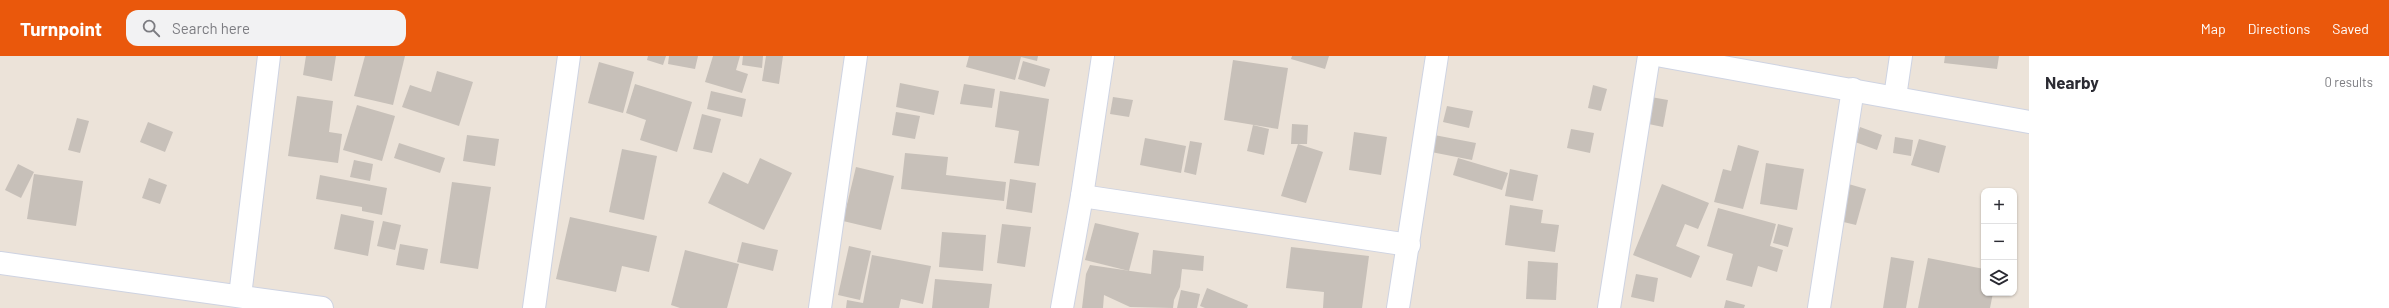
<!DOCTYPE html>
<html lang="en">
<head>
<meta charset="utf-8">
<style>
	:root { --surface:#fff; --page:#f2f2f3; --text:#2b2b33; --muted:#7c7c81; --line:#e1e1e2; --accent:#ea580c }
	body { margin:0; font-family:Barlow,sans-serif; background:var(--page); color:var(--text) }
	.controls { position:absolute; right:12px; bottom:12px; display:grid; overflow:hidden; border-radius:8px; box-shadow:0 1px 3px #0004 }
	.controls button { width:36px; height:36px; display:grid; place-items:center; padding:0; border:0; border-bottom:1px solid var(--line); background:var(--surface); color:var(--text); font:20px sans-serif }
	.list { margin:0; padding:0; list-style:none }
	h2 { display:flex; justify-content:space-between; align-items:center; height:52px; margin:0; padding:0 16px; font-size:17px }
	h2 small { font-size:13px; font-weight:400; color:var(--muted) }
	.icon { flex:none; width:22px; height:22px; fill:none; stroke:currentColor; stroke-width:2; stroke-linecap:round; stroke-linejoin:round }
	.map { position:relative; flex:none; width:2029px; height:252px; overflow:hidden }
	header { display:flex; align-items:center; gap:24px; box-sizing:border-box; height:56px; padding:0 20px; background:var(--accent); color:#fff }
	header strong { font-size:19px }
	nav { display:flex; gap:22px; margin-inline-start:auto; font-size:14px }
	.search { width:280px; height:36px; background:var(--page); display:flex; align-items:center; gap:10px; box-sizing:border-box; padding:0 14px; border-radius:12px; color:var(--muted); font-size:15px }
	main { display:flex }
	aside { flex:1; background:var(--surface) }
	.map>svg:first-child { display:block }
</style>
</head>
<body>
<header>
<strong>Turnpoint</strong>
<div class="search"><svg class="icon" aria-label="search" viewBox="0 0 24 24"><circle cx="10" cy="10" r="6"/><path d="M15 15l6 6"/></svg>Search here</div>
<nav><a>Map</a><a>Directions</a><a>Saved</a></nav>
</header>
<main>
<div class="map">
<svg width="2029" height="252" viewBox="0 0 2029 252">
	<rect width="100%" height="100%" fill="#ece3d9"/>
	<!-- building -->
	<g fill="#c7c0b9">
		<path d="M 306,0 L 336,0 L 332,25 L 303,19 Z"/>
		<path d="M 365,0 L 405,0 L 393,49 L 354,40 Z"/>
		<path d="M 648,0 L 666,0 L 663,9 L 647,4 Z"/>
		<path d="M 669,0 L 698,0 L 695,13 L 668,8 Z"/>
		<path d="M 713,0 L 740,0 L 736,14 L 748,18 L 742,37 L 705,26 Z"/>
		<path d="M 743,0 L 763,0 L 762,12 L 742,9 Z"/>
		<path d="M 766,0 L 783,0 L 779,28 L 762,25 Z"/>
		<path d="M 969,0 L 1038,0 L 1037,5 L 1021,1 L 1015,24 L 966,11 Z"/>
		<path d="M 1292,0 L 1329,0 L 1325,13 L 1291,3 Z"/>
		<path d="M 1945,0 L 1999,0 L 1997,13 L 1944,7 Z"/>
		<path d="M 1233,4 L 1288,12 L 1278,73 L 1224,64 Z"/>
		<path d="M 1023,5 L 1050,13 L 1045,31 L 1018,23 Z"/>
		<path d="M 599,6 L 634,16 L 623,57 L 588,47 Z"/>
		<path d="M 437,15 L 473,26 L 459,70 L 402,51 L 410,29 L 431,36 Z"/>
		<path d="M 900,27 L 939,35 L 934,59 L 896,51 Z"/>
		<path d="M 635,28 L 692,46 L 677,96 L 640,84 L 646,64 L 626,57 Z"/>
		<path d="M 964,28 L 995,33 L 992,52 L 960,48 Z"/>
		<path d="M 1593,29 L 1607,33 L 1601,55 L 1588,52 Z"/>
		<path d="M 711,35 L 746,43 L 742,61 L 707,53 Z"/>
		<path d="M 1000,35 L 1049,43 L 1039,110 L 1014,107 L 1019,75 L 995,71 Z"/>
		<path d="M 297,40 L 333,45 L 329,76 L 342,78 L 338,107 L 288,100 Z"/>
		<path d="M 1645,40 L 1668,44 L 1663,71 L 1639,66 Z"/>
		<path d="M 1113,41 L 1133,44 L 1129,61 L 1110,58 Z"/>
		<path d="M 357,49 L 395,60 L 382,105 L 343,94 Z"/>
		<path d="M 1447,50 L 1473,55 L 1469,72 L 1443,66 Z"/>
		<path d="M 896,56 L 920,60 L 915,83 L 892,79 Z"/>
		<path d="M 702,58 L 721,63 L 712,97 L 693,93 Z"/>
		<path d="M 77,62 L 89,65 L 80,97 L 68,94 Z"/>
		<path d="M 148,66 L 173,76 L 165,96 L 140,86 Z"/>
		<path d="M 1292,68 L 1308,69 L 1307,88 L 1298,88 L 1323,96 L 1306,147 L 1281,140 L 1298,88 L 1291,88 Z"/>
		<path d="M 1253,69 L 1269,73 L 1264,99 L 1247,95 Z"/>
		<path d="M 1860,71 L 1882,79 L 1877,94 L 1855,86 Z"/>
		<path d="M 1571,73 L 1594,77 L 1590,97 L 1567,92 Z"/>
		<path d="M 1354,76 L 1387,81 L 1381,119 L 1349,114 Z"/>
		<path d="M 1429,78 L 1476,87 L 1472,104 L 1426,95 Z"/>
		<path d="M 467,79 L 499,83 L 495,110 L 463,105 Z"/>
		<path d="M 1895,81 L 1913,84 L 1911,100 L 1893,97 Z"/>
		<path d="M 1145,82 L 1186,90 L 1181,117 L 1140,109 Z"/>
		<path d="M 1919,83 L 1946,90 L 1939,117 L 1911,109 Z"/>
		<path d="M 1190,85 L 1202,87 L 1196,119 L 1184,116 Z"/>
		<path d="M 399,87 L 445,102 L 440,117 L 394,102 Z"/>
		<path d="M 1738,89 L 1759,95 L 1743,153 L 1714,146 L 1723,113 L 1731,115 Z"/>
		<path d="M 622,93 L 657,100 L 644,164 L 609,156 Z"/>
		<path d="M 905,97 L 948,101 L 946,119 L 1006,126 L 1004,145 L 901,133 Z"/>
		<path d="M 760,102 L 792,117 L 764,174 L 708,147 L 723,116 L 748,128 Z"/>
		<path d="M 1458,102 L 1508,117 L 1502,134 L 1453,119 Z"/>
		<path d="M 354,104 L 373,108 L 370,125 L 350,121 Z"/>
		<path d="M 1766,107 L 1804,113 L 1797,154 L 1760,148 Z"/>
		<path d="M 18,108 L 34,116 L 21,142 L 5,134 Z"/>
		<path d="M 856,111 L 894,120 L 881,174 L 843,165 Z"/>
		<path d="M 1510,113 L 1538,119 L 1533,145 L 1505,140 Z"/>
		<path d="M 34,118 L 83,125 L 76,170 L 27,163 Z"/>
		<path d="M 320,119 L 387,132 L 382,159 L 362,155 L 362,151 L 316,143 Z"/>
		<path d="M 149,122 L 167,129 L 160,148 L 142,142 Z"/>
		<path d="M 1010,123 L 1036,127 L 1032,157 L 1006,153 Z"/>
		<path d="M 452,126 L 491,131 L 478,213 L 440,207 Z"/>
		<path d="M 1845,127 L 1866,133 L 1856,169 L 1835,164 Z"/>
		<path d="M 1662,128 L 1709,147 L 1698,173 L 1685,168 L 1676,190 L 1700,200 L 1691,222 L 1633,199 Z"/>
		<path d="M 1510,149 L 1543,154 L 1541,167 L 1559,169 L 1555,196 L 1505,189 Z"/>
		<path d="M 1718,152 L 1776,168 L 1770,190 L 1783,194 L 1777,216 L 1758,210 L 1752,231 L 1726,224 L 1733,198 L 1707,190 Z"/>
		<path d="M 341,158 L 374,165 L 368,200 L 334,193 Z"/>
		<path d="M 570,161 L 657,180 L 649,216 L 622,210 L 616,236 L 556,223 Z"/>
		<path d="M 383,165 L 401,169 L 395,194 L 377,190 Z"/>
		<path d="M 1095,167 L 1139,177 L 1129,215 L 1085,204 Z"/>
		<path d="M 1002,168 L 1031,171 L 1025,211 L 997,207 Z"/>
		<path d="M 1778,168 L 1793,172 L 1788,191 L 1773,187 Z"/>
		<path d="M 942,176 L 986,179 L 983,215 L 939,211 Z"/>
		<path d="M 742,186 L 778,194 L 773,215 L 737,206 Z"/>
		<path d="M 400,188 L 428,193 L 424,214 L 396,209 Z"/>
		<path d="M 849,190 L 871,195 L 860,244 L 838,239 Z"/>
		<path d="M 1291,191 L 1369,200 L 1362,252 L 1323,252 L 1324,236 L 1286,232 Z"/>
		<path d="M 685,194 L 739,208 L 727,252 L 680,252 L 671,249 Z"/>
		<path d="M 1153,194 L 1204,200 L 1203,215 L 1182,213 L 1180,231 L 1174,244 L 1173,252 L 1130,251 L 1104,239 L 1103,252 L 1082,252 L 1086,218 L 1090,209 L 1151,218 Z"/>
		<path d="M 872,199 L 931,210 L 923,248 L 901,243 L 899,252 L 846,252 L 847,244 L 863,247 Z"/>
		<path d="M 1891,201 L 1914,205 L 1906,252 L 1883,252 Z"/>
		<path d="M 1928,202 L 1984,213 L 1984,237 L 1993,237 L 1990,252 L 1918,252 Z"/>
		<path d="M 1528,205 L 1558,207 L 1556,244 L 1526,243 Z"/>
		<path d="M 1636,218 L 1658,222 L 1654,246 L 1631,241 Z"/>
		<path d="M 935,223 L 992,228 L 989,252 L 932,252 Z"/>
		<path d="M 1207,232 L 1248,249 L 1247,252 L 1205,252 L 1200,250 Z"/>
		<path d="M 1181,234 L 1200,238 L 1197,252 L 1177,252 Z"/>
		<path d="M 1726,244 L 1745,249 L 1744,252 L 1724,252 Z"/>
	</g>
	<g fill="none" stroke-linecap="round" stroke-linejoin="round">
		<!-- street casing -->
		<g stroke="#ced3e2" stroke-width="24">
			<g id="street">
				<path d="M 1662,0 L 2029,66"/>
				<path d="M 1895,41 L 1901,0"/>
				<path d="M 1082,140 L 1409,189"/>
				<path d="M 0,207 L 322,252"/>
				<path d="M 240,240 L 269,0"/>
				<path d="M 534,252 L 569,0"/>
				<path d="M 820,252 L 856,0"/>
				<path d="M 1062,252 L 1082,140 L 1103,0"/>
				<path d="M 1398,252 L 1437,0"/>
				<path d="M 1609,252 L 1649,0"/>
				<path d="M 1819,252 L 1853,33"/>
			</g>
		</g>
		<!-- street -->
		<use href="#street" stroke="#fff" stroke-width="22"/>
	</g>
</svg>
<div class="controls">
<button>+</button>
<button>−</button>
<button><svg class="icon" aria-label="layers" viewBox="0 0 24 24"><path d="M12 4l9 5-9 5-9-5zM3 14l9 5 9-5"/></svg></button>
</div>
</div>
<aside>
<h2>Nearby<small>0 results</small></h2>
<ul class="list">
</ul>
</aside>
</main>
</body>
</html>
